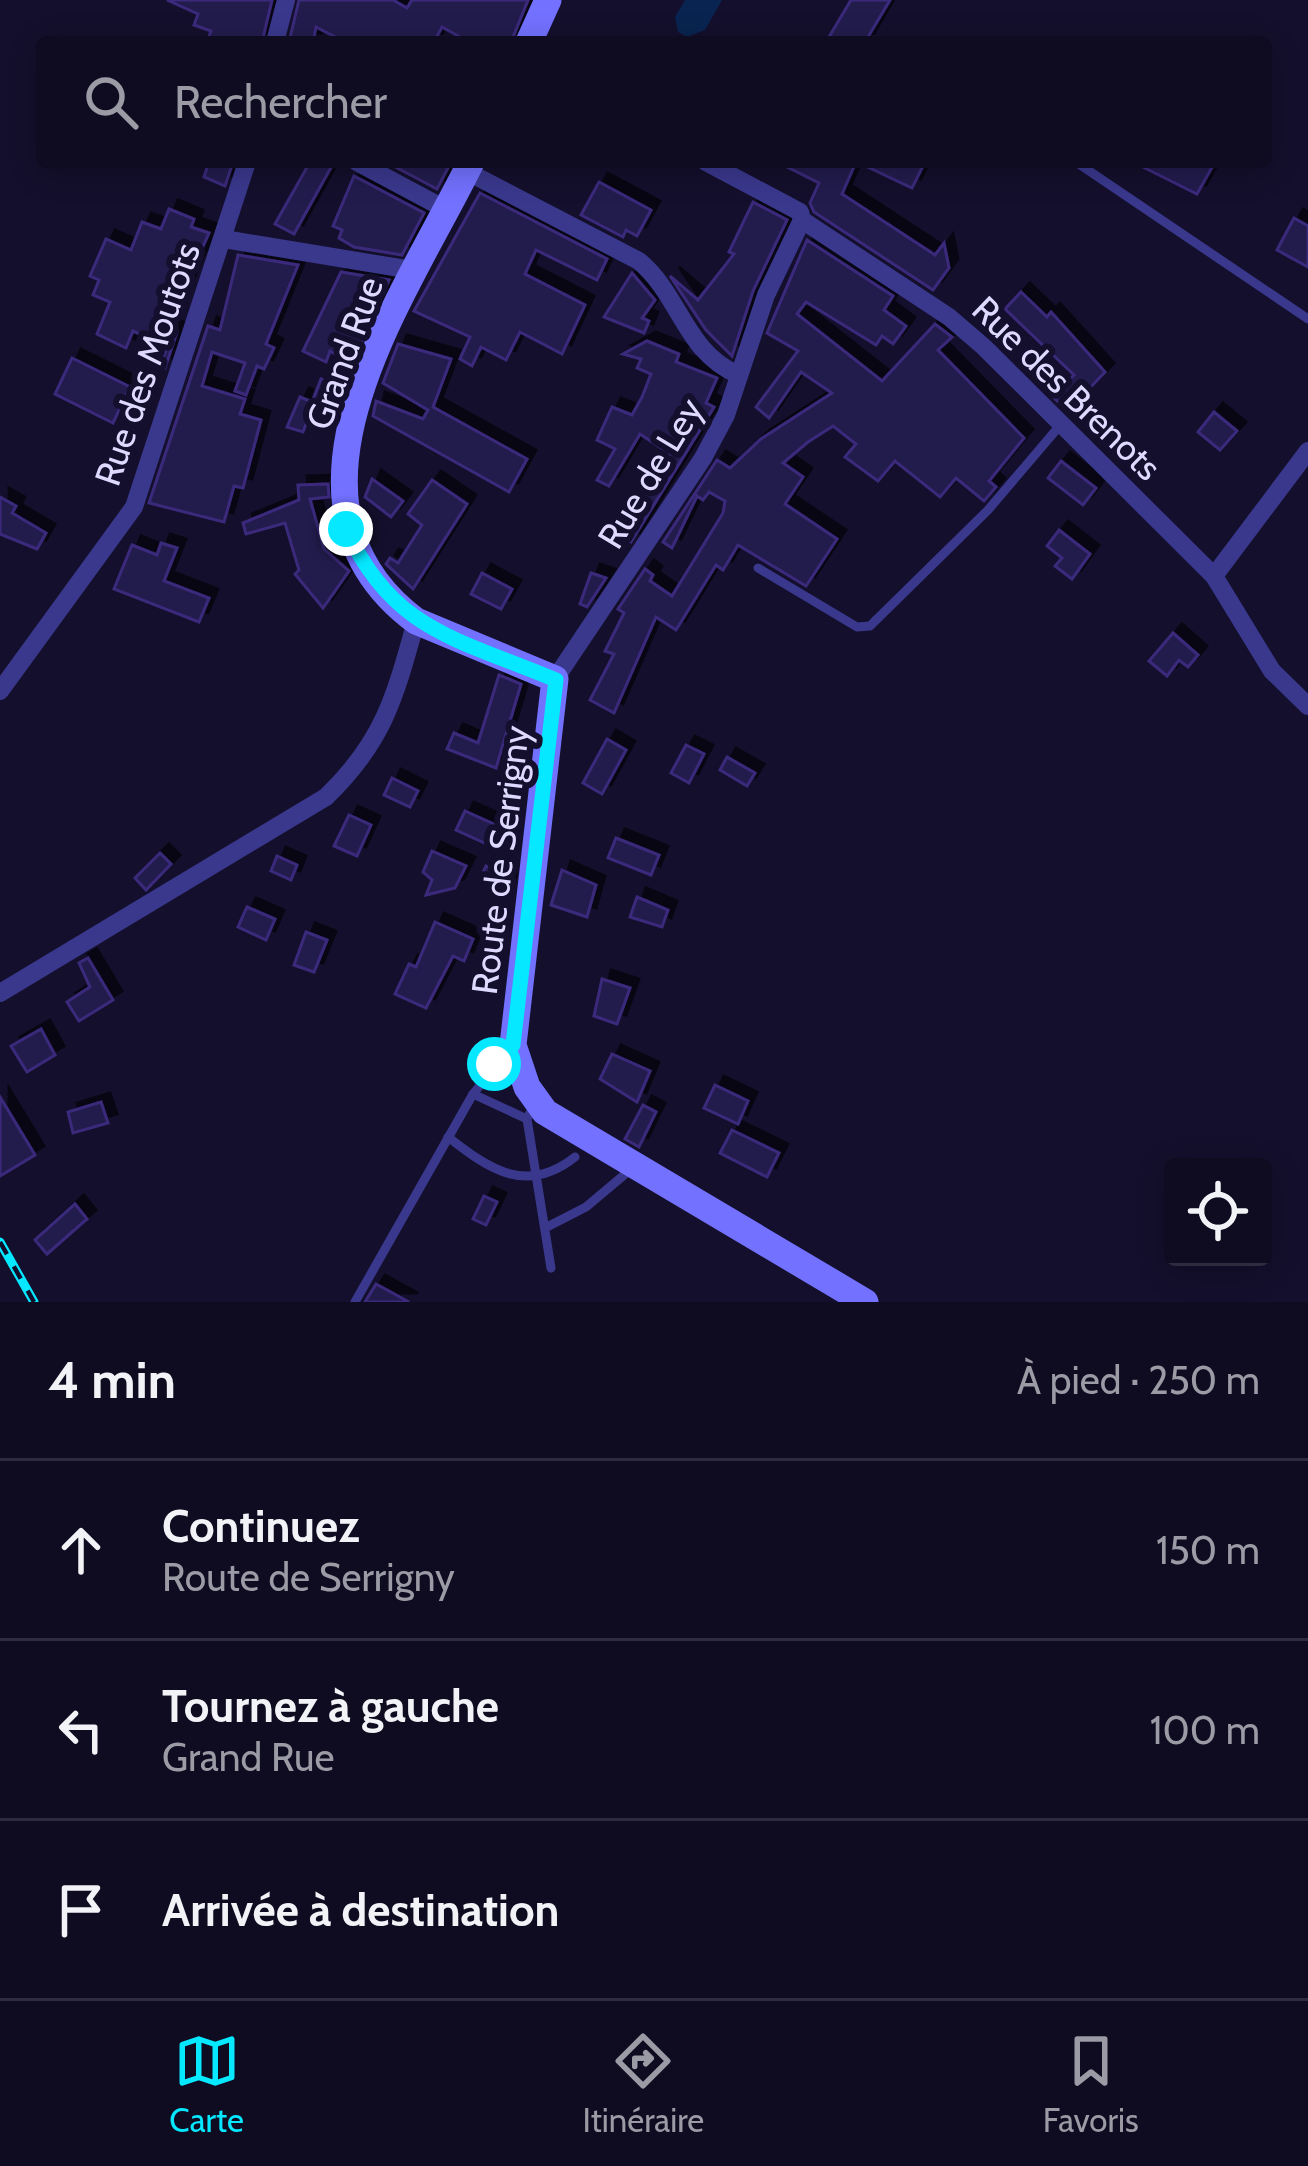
<!DOCTYPE html>
<html lang="fr">
<head>
<meta charset="utf-8">
<style>
	:root { --surface:#0f0b21; --page:#18142a; --text:#f1f3f6; --muted:#9b9ba5; --line:#2f2b3f; --accent:#06e8ff }
	body { margin:0; font-family:Cabin,sans-serif; background:var(--page); color:var(--text) }
	.controls { position:absolute; right:36px; bottom:36px; display:grid; overflow:hidden; border-radius:12px; box-shadow:0 6px 30px #0003 }
	.controls button { width:108px; height:108px; display:grid; place-items:center; padding:0; border:0; border-bottom:3px solid var(--line); background:var(--surface); color:var(--text); font:60px sans-serif }
	.stop { position:absolute; width:36px; height:36px; margin:-27px; border:9px solid #06e8ff; border-radius:50%; background:#fff }
	.stop.end { background:#06e8ff; border-color:#fff; box-shadow:0 3px 12px #0008 }
	.list { margin:0; padding:0; list-style:none }
	h2 { display:flex; justify-content:space-between; align-items:center; height:156px; margin:0; padding:0 48px; font-size:51px }
	h2 small { font-size:39px; font-weight:400; color:var(--muted) }
	.list li { display:grid; grid-template-columns:78px 1fr auto; gap:36px; align-items:center; box-sizing:border-box; height:180px; padding:0 48px; border-top:3px solid var(--line) }
	.list b { display:block; font-size:45px; white-space:nowrap }
	.list p { margin:0; font-size:39px; white-space:nowrap; color:var(--muted) }
	.list em { font-size:39px; font-style:normal; color:var(--muted) }
	.icon { flex:none; width:66px; height:66px; fill:none; stroke:currentColor; stroke-width:2; stroke-linecap:round; stroke-linejoin:round }
	.map { position:relative; flex:none; width:1308px; height:1302px; overflow:hidden }
	.search { position:absolute; background:var(--surface); box-shadow:0 6px 30px #0003; left:36px; right:36px; top:36px; height:132px; display:flex; align-items:center; gap:30px; box-sizing:border-box; padding:0 42px; border-radius:12px; color:var(--muted); font-size:45px }
	.sheet { height:696px; background:var(--surface) }
	nav { display:flex; justify-content:space-around; align-items:center; box-sizing:border-box; height:168px; border-top:3px solid var(--line); background:var(--surface); font-size:33px; color:var(--muted) }
	nav a { display:grid; justify-items:center; gap:6px }
	nav .on { color:var(--accent) }
	.map>svg:first-child { display:block }
</style>
</head>
<body>
<div class="map">
<svg width="1308" height="1302" viewBox="0 0 1308 1302">
	<defs>
		<filter id="shadow"><feDropShadow dx="9" dy="-9" stdDeviation="0" flood-color="#0009"/></filter>
	</defs>
	<rect width="100%" height="100%" fill="#140f2c"/>
	<!-- water -->
	<path fill="#092450" d="M 685,0 L 722,0 L 705,30 L 687,37 L 678,32 L 675,17 Z"/>
	<!-- building -->
	<g fill="#241a4e" stroke="#3a2b7b" stroke-width="3" filter="url(#shadow)">
		<path d="M 167,0 L 272,0 L 262,42 L 207,42 L 211,31 L 194,25 L 198,14 Z"/>
		<path d="M 299,0 L 393,0 L 407,8 L 412,0 L 528,0 L 511,42 L 469,42 L 442,27 L 434,42 L 345,42 L 316,27 L 313,42 L 289,42 Z"/>
		<path d="M 851,0 L 890,0 L 865,42 L 826,42 Z"/>
		<path d="M 209,162 L 233,162 L 225,186 L 204,177 Z"/>
		<path d="M 310,162 L 334,162 L 294,234 L 275,224 Z"/>
		<path d="M 386,162 L 451,162 L 437,189 Z"/>
		<path d="M 777,162 L 856,162 L 842,194 L 935,255 L 944,243 L 949,268 L 933,290 L 814,212 L 810,203 L 819,183 Z"/>
		<path d="M 857,162 L 925,162 L 912,188 Z"/>
		<path d="M 1133,162 L 1215,162 L 1197,194 Z"/>
		<path d="M 354,176 L 424,213 L 402,255 L 354,247 L 339,238 L 342,230 L 333,226 Z"/>
		<path d="M 599,182 L 651,210 L 637,236 L 626,230 L 623,237 L 581,215 Z"/>
		<path d="M 480,193 L 607,259 L 597,280 L 536,250 L 525,274 L 585,305 L 562,354 L 520,332 L 506,360 L 481,347 L 472,366 L 460,359 L 470,337 L 414,311 Z"/>
		<path d="M 753,202 L 787,220 L 753,291 L 732,356 L 706,330 L 670,276 L 698,300 L 734,254 L 729,252 Z"/>
		<path d="M 169,209 L 194,219 L 191,227 L 209,233 L 167,327 L 177,332 L 165,368 L 160,365 L 168,346 L 133,331 L 126,348 L 97,334 L 110,302 L 93,295 L 99,280 L 90,276 L 106,239 L 131,250 L 142,222 L 161,229 Z"/>
		<path d="M 1294,218 L 1308,226 L 1308,267 L 1277,250 Z"/>
		<path d="M 807,240 L 893,296 L 884,310 L 906,326 L 893,344 L 882,336 L 876,345 L 806,302 L 797,314 L 882,381 L 935,324 L 952,337 L 938,350 L 1024,438 L 989,481 L 996,487 L 984,501 L 956,478 L 940,497 L 895,461 L 878,481 L 845,457 L 856,444 L 833,426 L 808,442 L 783,463 L 803,477 L 785,504 L 837,539 L 806,586 L 738,545 L 723,570 L 716,565 L 676,630 L 656,617 L 614,713 L 590,700 L 614,654 L 605,651 L 624,613 L 618,609 L 645,569 L 653,575 L 650,581 L 672,596 L 723,513 L 725,501 L 709,492 L 703,500 L 697,496 L 672,548 L 663,542 L 717,460 L 730,468 L 761,439 L 832,393 L 801,372 L 769,418 L 756,407 L 798,351 L 767,333 Z"/>
		<path d="M 238,255 L 298,265 L 266,344 L 274,348 L 264,369 L 257,366 L 246,395 L 235,391 L 245,363 L 212,352 L 202,386 L 245,399 L 240,414 L 261,420 L 243,488 L 234,486 L 224,522 L 149,503 L 208,326 L 220,330 Z"/>
		<path d="M 341,272 L 389,280 L 352,364 L 330,351 L 326,362 L 303,351 Z"/>
		<path d="M 632,273 L 655,300 L 642,318 L 649,321 L 644,333 L 604,317 Z"/>
		<path d="M 1021,292 L 1047,317 L 1051,312 L 1105,372 L 1068,411 L 1053,397 L 1074,375 L 1005,309 Z"/>
		<path d="M 647,341 L 679,354 L 676,362 L 717,378 L 706,403 L 714,407 L 631,542 L 621,536 L 670,454 L 640,434 L 609,486 L 597,480 L 615,449 L 597,440 L 612,407 L 632,415 L 642,397 L 651,374 L 637,368 L 641,359 L 623,354 Z"/>
		<path d="M 398,344 L 451,359 L 433,407 L 527,459 L 509,492 L 373,416 L 376,401 L 423,419 L 428,410 L 383,383 Z"/>
		<path d="M 72,358 L 130,387 L 113,423 L 55,394 Z"/>
		<path d="M 321,379 L 341,387 L 332,409 L 314,403 L 303,432 L 287,427 L 300,397 L 312,402 Z"/>
		<path d="M 1214,412 L 1237,431 L 1220,450 L 1198,432 Z"/>
		<path d="M 1061,461 L 1096,488 L 1083,505 L 1048,478 Z"/>
		<path d="M 372,479 L 403,501 L 391,517 L 365,497 Z"/>
		<path d="M 432,480 L 467,504 L 413,589 L 386,564 L 390,558 L 398,563 L 422,525 L 408,514 Z"/>
		<path d="M 328,484 L 329,497 L 310,499 L 324,549 L 349,571 L 323,608 L 295,574 L 299,570 L 285,523 L 246,534 L 243,523 L 299,500 L 298,485 Z"/>
		<path d="M 0,497 L 16,506 L 12,513 L 46,533 L 37,549 L 0,534 Z"/>
		<path d="M 1059,530 L 1090,554 L 1072,579 L 1055,566 L 1062,558 L 1047,546 Z"/>
		<path d="M 161,543 L 177,548 L 164,581 L 209,598 L 199,622 L 114,589 L 132,545 L 157,555 Z"/>
		<path d="M 482,573 L 512,589 L 501,609 L 471,594 Z"/>
		<path d="M 591,573 L 606,578 L 587,607 L 580,604 Z"/>
		<path d="M 1173,633 L 1198,655 L 1188,667 L 1179,660 L 1167,676 L 1149,661 Z"/>
		<path d="M 499,675 L 521,684 L 496,768 L 447,749 L 454,733 L 478,743 Z"/>
		<path d="M 607,739 L 626,750 L 602,794 L 583,783 Z"/>
		<path d="M 686,745 L 704,754 L 689,783 L 671,773 Z"/>
		<path d="M 727,757 L 755,773 L 747,786 L 720,770 Z"/>
		<path d="M 392,778 L 418,791 L 410,807 L 384,795 Z"/>
		<path d="M 465,811 L 498,826 L 489,845 L 456,830 Z"/>
		<path d="M 349,815 L 371,825 L 357,856 L 334,846 Z"/>
		<path d="M 616,838 L 659,855 L 651,875 L 608,858 Z"/>
		<path d="M 432,851 L 466,866 L 455,888 L 426,895 L 432,880 L 423,872 Z"/>
		<path d="M 160,853 L 171,864 L 146,890 L 135,878 Z"/>
		<path d="M 277,856 L 297,865 L 291,880 L 271,871 Z"/>
		<path d="M 486,866 L 508,876 L 506,891 L 480,879 Z"/>
		<path d="M 562,870 L 596,885 L 587,917 L 551,905 Z"/>
		<path d="M 637,897 L 668,910 L 662,927 L 630,917 Z"/>
		<path d="M 247,907 L 275,919 L 266,940 L 238,927 Z"/>
		<path d="M 435,922 L 473,939 L 464,961 L 453,956 L 426,1008 L 395,994 L 409,964 L 416,967 Z"/>
		<path d="M 306,932 L 327,940 L 314,972 L 294,965 Z"/>
		<path d="M 88,958 L 113,1000 L 79,1021 L 67,1002 L 90,987 L 79,963 Z"/>
		<path d="M 602,979 L 630,988 L 617,1024 L 594,1016 Z"/>
		<path d="M 41,1029 L 55,1055 L 27,1072 L 11,1046 Z"/>
		<path d="M 612,1054 L 650,1071 L 637,1102 L 600,1079 Z"/>
		<path d="M 715,1085 L 748,1101 L 738,1124 L 704,1108 Z"/>
		<path d="M 0,1097 L 35,1155 L 0,1176 Z"/>
		<path d="M 101,1102 L 108,1123 L 73,1133 L 68,1112 Z"/>
		<path d="M 643,1105 L 656,1112 L 639,1147 L 625,1139 Z"/>
		<path d="M 732,1130 L 779,1153 L 767,1177 L 720,1153 Z"/>
		<path d="M 484,1196 L 497,1202 L 486,1225 L 473,1219 Z"/>
		<path d="M 75,1204 L 87,1219 L 47,1254 L 35,1240 Z"/>
		<path d="M 376,1284 L 409,1302 L 365,1302 Z"/>
	</g>
	<g fill="none" stroke-linecap="round" stroke-linejoin="round">
		<!-- lane -->
		<g stroke="#3a388d" stroke-width="9">
			<path d="M 1076,162 L 1308,319"/>
			<path d="M 758,568 L 857,627 L 870,626 L 988,510 L 1062,423"/>
			<path d="M 473,1094 L 527,1119"/>
			<path d="M 535,1103 L 527,1119 L 551,1268"/>
			<path d="M 448,1137 C 490,1170 527,1195 575,1157"/>
			<path d="M 547,1227 L 586,1207 L 630,1170"/>
			<path d="M 355,1302 L 473,1094 L 510,1049"/>
		</g>
		<!-- street -->
		<g stroke="#3a388d" stroke-width="18">
			<path d="M 275,42 L 286,0"/>
			<path d="M 357,162 L 445,209"/>
			<path d="M 706,162 L 800,212 L 802,220 L 949,317 L 984,347 L 1214,576 L 1272,671 L 1308,706"/>
			<path d="M 466,171 L 639,261 C 681,296 685,353 739,375"/>
			<path d="M 224,239 L 412,270"/>
			<path d="M 1214,576 L 1308,451"/>
			<path d="M 555,679 L 703,458 L 726,415 L 766,295 L 802,220"/>
			<path d="M 0,691 L 134,507 L 247,162"/>
			<path d="M 0,993 L 326,797 C 384,741 395,697 416,621"/>
		</g>
		<!-- secondary -->
		<g stroke="#7371ff" stroke-width="27">
			<path d="M 529,42 L 548,0"/>
			<path d="M 471,162 C 406,295 255,501 416,621 L 555,679 L 513,1045 L 527,1087 L 545,1112 L 865,1302"/>
		</g>
		<!-- rail casing -->
		<g stroke="#06e8ff" stroke-width="9">
			<path id="rail" d="M 0,1242 L 34,1302"/>
		</g>
		<!-- rail -->
		<use href="#rail" stroke="#140f2c" stroke-width="4.5" stroke-dasharray="14" stroke-linecap="butt"/>
	</g>
	<g fill="none" stroke-linecap="round" stroke-linejoin="round">
		<!-- route -->
		<path stroke="#06e8ff" stroke-width="15" d="M 346,529 C 393,632 459,639 556,680 L 513,1045 L 494,1064"/>
	</g>
	<g text-anchor="middle" stroke-width="12" stroke-linejoin="round" paint-order="stroke">
		<!-- street labels -->
		<g font-size="36" fill="#dedaff" stroke="#140f2c">
			<text transform="translate(344 353) rotate(-70)" y="13">Grand Rue</text>
			<text transform="translate(147 364) rotate(-71)" y="13">Rue des Moutots</text>
			<text transform="translate(1067 388) rotate(44)" y="13">Rue des Brenots</text>
			<text transform="translate(650 473) rotate(-59)" y="13">Rue de Ley</text>
			<text transform="translate(500 860) rotate(-83)" y="13">Route de Serrigny</text>
		</g>
	</g>
</svg>
<div class="controls">
<button><svg class="icon" aria-label="locate" viewBox="0 0 24 24"><circle cx="12" cy="12" r="6"/><path d="M12 2v4M12 18v4M2 12h4M18 12h4"/></svg></button>
</div>
<div class="stop" style="left:494px;top:1064px"></div>
<div class="stop end" style="left:346px;top:529px"></div>
<div class="search"><svg class="icon" aria-label="search" viewBox="0 0 24 24"><circle cx="10" cy="10" r="6"/><path d="M15 15l6 6"/></svg>Rechercher</div>
</div>
<section class="sheet">
<h2>4 min<small>À pied · 250 m</small></h2>
<ul class="list">
<li><svg class="icon" aria-label="ahead" viewBox="0 0 24 24"><path d="M12 20V5M6 11l6-6 6 6"/></svg><div><b>Continuez</b><p>Route de Serrigny</p></div><em>150 m</em></li>
<li><svg class="icon" aria-label="left" viewBox="0 0 24 24"><path d="M17 20v-9H6M10 6l-5 5 5 5"/></svg><div><b>Tournez à gauche</b><p>Grand Rue</p></div><em>100 m</em></li>
<li><svg class="icon" aria-label="arrive" viewBox="0 0 24 24"><path d="M6 21V4h12l-3 4 3 4H6"/></svg><div><b>Arrivée à destination</b></div></li>
</ul>
</section>
<nav>
<a class="on"><svg class="icon" aria-label="map" viewBox="0 0 24 24"><path d="M3 6l6-2 6 2 6-2v14l-6 2-6-2-6 2zM9 4v14M15 6v14"/></svg>Carte</a>
<a><svg class="icon" aria-label="directions" viewBox="0 0 24 24"><path d="M12 3l9 9-9 9-9-9zM9 14v-3h6M13 9l2 2-2 2"/></svg>Itinéraire</a>
<a><svg class="icon" aria-label="saved" viewBox="0 0 24 24"><path d="M7 4h10v16l-5-4-5 4z"/></svg>Favoris</a>
</nav>
</body>
</html>
